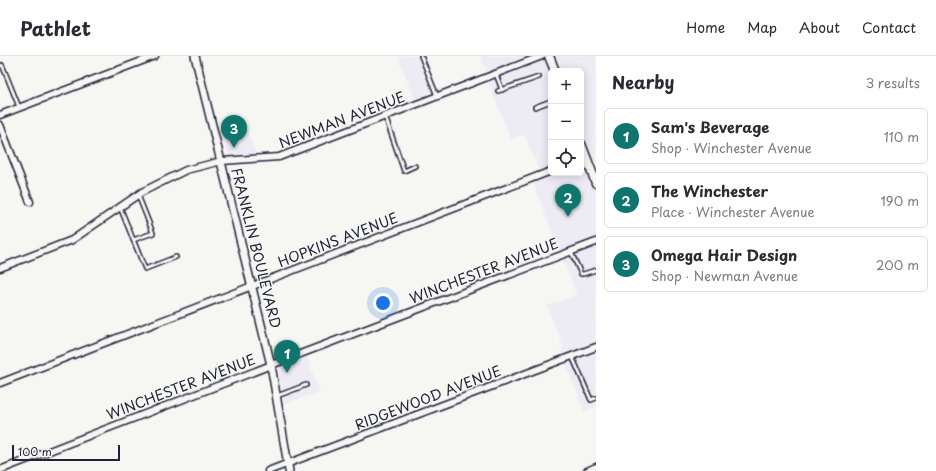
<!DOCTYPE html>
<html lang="en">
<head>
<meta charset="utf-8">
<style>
	:root { --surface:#fff; --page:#f7f7f7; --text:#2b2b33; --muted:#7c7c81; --line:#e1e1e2; --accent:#0f766e }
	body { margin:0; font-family:"Playpen Sans",sans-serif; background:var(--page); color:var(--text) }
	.controls { position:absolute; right:12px; top:12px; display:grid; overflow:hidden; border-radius:6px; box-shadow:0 2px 10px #0003 }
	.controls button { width:36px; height:36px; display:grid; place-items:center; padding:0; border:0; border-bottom:1px solid var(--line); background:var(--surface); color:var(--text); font:20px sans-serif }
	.scale { position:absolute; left:12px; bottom:10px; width:108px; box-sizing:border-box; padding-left:4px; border:2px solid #22223b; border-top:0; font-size:11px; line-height:14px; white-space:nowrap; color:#22223b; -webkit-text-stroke:3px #f6f6f2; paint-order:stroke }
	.you { position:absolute; left:383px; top:247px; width:14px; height:14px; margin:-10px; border:3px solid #fff; border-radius:50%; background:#1a73e8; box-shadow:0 0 0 6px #1a73e833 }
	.badge { display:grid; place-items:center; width:26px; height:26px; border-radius:50%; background:var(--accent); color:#fff; font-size:13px; font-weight:700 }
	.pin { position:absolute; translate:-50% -33px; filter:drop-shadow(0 1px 2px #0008) }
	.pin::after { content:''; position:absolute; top:21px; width:14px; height:12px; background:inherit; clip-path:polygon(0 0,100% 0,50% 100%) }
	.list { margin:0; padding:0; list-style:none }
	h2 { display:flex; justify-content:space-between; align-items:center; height:52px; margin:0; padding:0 16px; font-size:17px }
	h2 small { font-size:13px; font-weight:400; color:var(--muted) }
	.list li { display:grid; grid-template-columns:26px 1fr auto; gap:12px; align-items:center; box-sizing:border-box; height:56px; margin:0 8px 8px; padding:0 8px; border:1px solid var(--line); border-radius:6px }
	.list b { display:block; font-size:15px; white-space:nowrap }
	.list p { margin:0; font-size:13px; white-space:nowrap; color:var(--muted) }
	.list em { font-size:13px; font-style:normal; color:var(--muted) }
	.icon { flex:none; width:22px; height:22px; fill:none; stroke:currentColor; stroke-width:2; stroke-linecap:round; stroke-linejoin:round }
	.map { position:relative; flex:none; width:596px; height:415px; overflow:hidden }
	header { display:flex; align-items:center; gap:24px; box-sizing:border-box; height:56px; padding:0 20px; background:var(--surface); border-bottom:1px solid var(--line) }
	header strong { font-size:19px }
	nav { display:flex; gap:22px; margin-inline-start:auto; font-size:14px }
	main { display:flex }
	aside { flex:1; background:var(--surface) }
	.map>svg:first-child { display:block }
</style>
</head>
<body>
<header>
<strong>Pathlet</strong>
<nav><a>Home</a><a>Map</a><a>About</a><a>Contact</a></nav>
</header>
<main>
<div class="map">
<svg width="596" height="415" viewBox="0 0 596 415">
	<rect width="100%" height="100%" fill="#f6f6f2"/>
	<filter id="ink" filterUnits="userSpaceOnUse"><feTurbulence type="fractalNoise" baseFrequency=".025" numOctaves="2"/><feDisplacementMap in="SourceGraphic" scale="8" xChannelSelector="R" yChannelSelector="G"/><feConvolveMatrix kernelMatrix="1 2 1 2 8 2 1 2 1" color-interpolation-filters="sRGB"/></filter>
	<g filter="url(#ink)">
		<!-- built -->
		<g fill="#edebf4" fill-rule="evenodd">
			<path d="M 398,0 L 425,0 L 440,37 L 416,47 Z"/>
			<path d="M 481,0 L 596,0 L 596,351 L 584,355 L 560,293 L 564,291 L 547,250 L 577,239 L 531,121 L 540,117 L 524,78 L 511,83 L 487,23 L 489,22 ZM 551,15 L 581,15 L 581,117 L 551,117 Z"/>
			<path d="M 243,63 L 256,99 L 229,101 L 220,69 Z"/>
			<path d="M 306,300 L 320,336 L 284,348 L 278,311 Z"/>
		</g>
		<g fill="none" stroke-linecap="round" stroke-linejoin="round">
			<!-- service casing -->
			<g stroke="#22223b" stroke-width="6">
				<g id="service">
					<path d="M 421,0 L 437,40"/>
					<path d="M 0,10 L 2,9 L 3,11 L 19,51"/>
					<path d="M 496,18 L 502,34"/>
					<path d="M 498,35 L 539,21"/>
					<path d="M 535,51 L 551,45"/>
					<path d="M 385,60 L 404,115 L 415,110"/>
					<path d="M 120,151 L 145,213 L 176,201"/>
					<path d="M 133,184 L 153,177 L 138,139"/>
					<path d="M 571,196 L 581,218 L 583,218 L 596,214"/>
					<path d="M 572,300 L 591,344 L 596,342"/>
					<path d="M 277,340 L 306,329"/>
				</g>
			</g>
			<!-- minor casing -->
			<g stroke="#22223b" stroke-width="9">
				<g id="minor">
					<path d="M 0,59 L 155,0"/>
					<path d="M 0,69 L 30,146"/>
					<path d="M 0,212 L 72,184 L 142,136 L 186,114 L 222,105 L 279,101 L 542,0"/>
					<path d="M 0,327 L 551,115"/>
					<path d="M 0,414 L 279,306 L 596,186"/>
					<path d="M 268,415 L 596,291"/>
					<path d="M 587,415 L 596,411"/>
				</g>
			</g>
			<!-- tertiary casing -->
			<g stroke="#22223b" stroke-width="10">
				<path id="tertiary" d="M 195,0 L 271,309 L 289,415"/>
			</g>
			<!-- secondary casing -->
			<g stroke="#22223b" stroke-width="11">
				<g id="secondary">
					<path d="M 549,0 L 555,15"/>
					<path d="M 581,88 L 596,127"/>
				</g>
			</g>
			<!-- service -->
			<use href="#service" stroke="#f6f6f2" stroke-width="3"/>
			<!-- minor -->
			<use href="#minor" stroke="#f6f6f2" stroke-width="6"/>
			<!-- tertiary -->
			<use href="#tertiary" stroke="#f6f6f2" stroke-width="7"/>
			<!-- secondary -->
			<use href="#secondary" stroke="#f6f6f2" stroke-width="8"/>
		</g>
	</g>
	<g text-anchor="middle" stroke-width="3" stroke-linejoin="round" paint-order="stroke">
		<!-- street labels -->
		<g font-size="14" fill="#22223b" stroke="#f6f6f2">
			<text transform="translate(342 64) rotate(-21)" y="5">NEWMAN AVENUE</text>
			<text transform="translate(338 184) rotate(-21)" y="5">HOPKINS AVENUE</text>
			<text transform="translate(256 192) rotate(76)" y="5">FRANKLIN BOULEVARD</text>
			<text transform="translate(484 215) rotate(-21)" y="5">WINCHESTER AVENUE</text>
			<text transform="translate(181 331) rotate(-21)" y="5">WINCHESTER AVENUE</text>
			<text transform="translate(428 342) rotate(-21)" y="5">RIDGEWOOD AVENUE</text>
		</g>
	</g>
</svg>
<div class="controls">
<button>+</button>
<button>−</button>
<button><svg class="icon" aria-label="locate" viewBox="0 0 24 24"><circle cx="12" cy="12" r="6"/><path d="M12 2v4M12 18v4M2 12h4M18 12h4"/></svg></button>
</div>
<div class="scale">100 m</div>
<div class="you"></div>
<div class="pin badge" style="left:287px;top:317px">1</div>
<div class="pin badge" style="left:568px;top:161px">2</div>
<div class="pin badge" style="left:234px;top:92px">3</div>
</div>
<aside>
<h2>Nearby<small>3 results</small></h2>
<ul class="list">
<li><span class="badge">1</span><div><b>Sam's Beverage</b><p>Shop · Winchester Avenue</p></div><em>110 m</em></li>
<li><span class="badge">2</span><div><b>The Winchester</b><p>Place · Winchester Avenue</p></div><em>190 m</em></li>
<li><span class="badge">3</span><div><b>Omega Hair Design</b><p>Shop · Newman Avenue</p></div><em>200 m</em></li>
</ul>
</aside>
</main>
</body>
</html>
